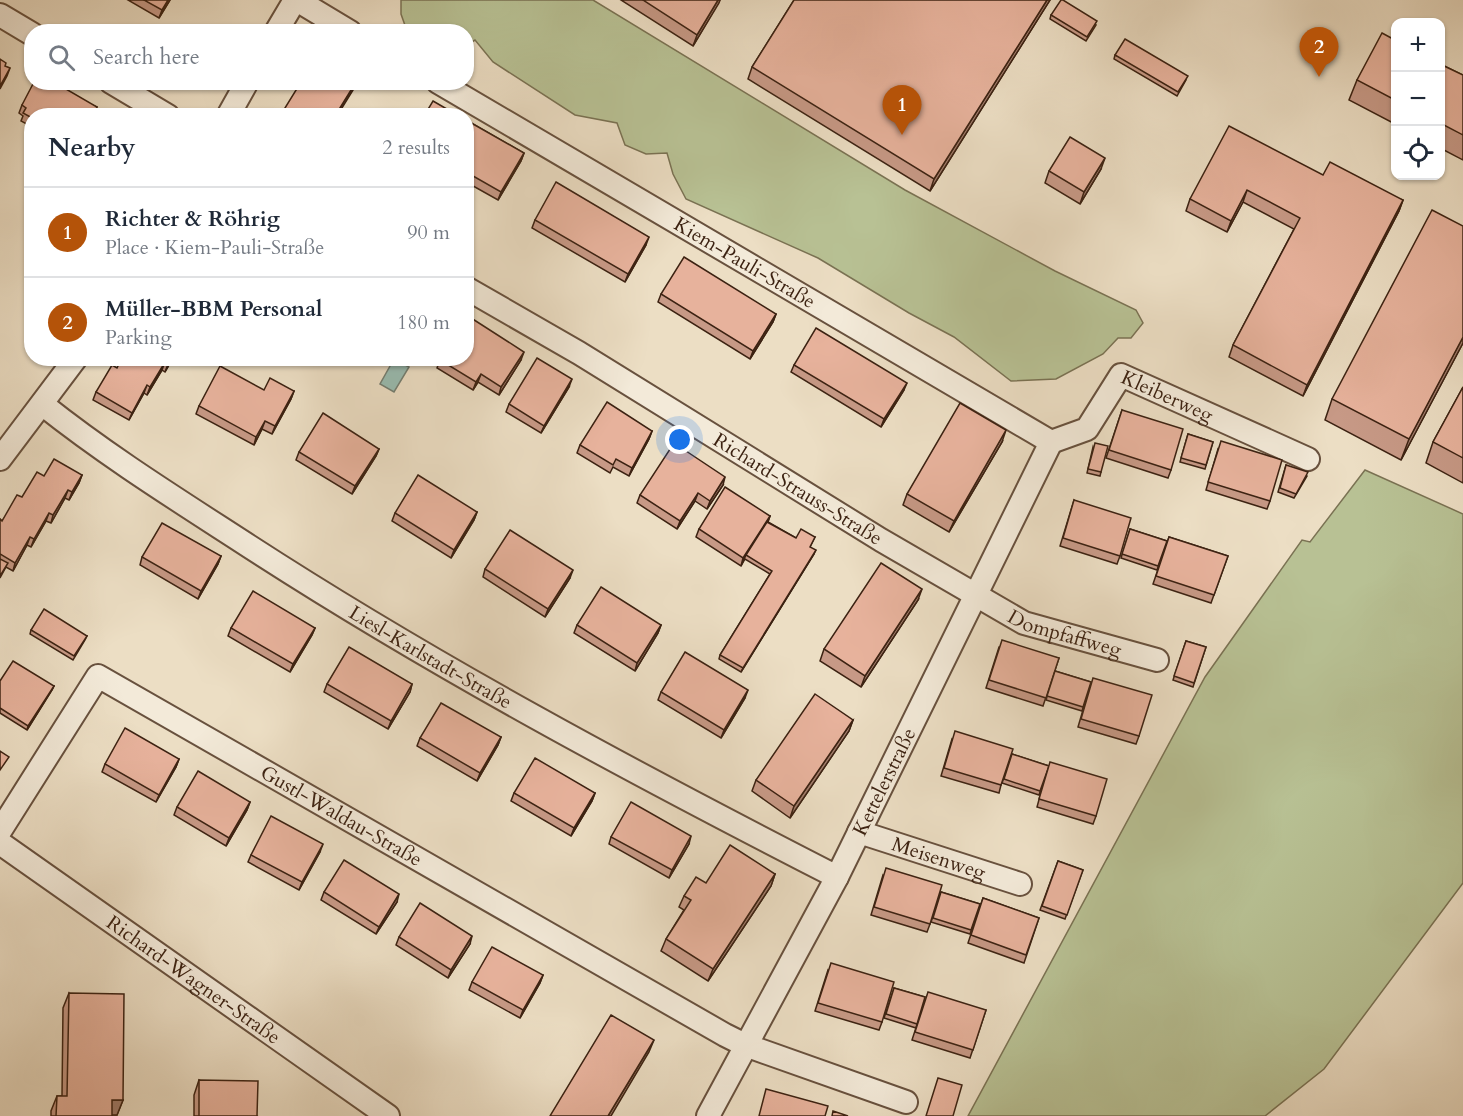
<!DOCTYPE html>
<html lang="en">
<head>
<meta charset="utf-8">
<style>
	:root { --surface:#fff; --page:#f2f2f3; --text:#1f2937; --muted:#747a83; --line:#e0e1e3; --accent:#b45309 }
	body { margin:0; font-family:Cardo,serif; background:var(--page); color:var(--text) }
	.controls { position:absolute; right:18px; top:18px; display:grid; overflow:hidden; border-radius:12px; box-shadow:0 2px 4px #0004 }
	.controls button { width:54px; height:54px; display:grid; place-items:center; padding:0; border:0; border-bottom:2px solid var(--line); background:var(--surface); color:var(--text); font:30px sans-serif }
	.you { position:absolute; left:680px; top:440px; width:21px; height:21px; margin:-15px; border:4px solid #fff; border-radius:50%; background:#1a73e8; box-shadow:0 0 0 9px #1a73e833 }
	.badge { display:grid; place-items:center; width:39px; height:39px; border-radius:50%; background:var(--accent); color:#fff; font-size:20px; font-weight:700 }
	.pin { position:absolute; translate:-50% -50px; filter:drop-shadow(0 2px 3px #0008) }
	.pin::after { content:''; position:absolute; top:32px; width:21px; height:18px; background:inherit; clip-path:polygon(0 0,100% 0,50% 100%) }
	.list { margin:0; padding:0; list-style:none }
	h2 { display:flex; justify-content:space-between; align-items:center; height:78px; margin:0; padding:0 24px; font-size:26px }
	h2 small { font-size:20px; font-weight:400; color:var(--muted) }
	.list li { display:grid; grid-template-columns:39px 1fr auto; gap:18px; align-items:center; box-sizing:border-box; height:90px; padding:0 24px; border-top:2px solid var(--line) }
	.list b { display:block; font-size:22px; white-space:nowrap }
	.list p { margin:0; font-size:20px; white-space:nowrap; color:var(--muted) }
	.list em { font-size:20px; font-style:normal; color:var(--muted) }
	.icon { flex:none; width:33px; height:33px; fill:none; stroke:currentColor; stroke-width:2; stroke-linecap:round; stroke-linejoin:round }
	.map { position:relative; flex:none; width:1463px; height:1116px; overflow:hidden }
	.search { position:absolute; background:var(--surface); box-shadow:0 2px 4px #0004; left:24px; top:24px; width:450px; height:66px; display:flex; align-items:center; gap:15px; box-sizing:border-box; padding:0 21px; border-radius:24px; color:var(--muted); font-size:22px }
	.panel { position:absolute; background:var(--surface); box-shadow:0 2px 4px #0004; left:24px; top:108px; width:450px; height:258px; border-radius:24px }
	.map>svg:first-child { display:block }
</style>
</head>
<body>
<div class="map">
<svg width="1463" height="1116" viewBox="0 0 1463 1116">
	<rect width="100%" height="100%" fill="#ecdec4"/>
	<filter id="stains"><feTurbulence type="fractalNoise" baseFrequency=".00333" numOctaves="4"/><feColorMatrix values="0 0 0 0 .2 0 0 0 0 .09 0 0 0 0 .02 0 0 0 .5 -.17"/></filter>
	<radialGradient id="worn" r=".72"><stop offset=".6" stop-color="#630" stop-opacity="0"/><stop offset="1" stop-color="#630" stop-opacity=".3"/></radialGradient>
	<!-- green -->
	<g fill="#b8c194" stroke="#7a7253" stroke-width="1.5">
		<path d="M 401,0 L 593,0 L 905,190 L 1055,271 L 1136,310 L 1143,323 L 1131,338 L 1118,338 L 1103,354 L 1056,379 L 1011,381 L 954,337 L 909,313 L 818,258 L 686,199 L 673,174 L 667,153 L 646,154 L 625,145 L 617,123 L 575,115 L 493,62 L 475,40 L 467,45 L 466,32 L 407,31 L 401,14 Z"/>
		<path d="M 1365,470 L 1463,514 L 1463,883 L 1324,1069 L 1265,1116 L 968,1116 L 1205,677 L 1302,540 L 1310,542 Z"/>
	</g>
	<!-- water -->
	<path fill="#99bcb1" stroke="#747e71" stroke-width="1.5" d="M 394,359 L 409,367 L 394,392 L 380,384 Z"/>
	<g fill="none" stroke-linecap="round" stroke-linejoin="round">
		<!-- minor casing -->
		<g stroke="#68513e" stroke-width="26">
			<g id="minor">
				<path d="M 297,0 L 350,32"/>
				<path d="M 0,15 L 32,34"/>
				<path d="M 276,32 L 295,0"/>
				<path d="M 111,82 L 168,116"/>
				<path id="s1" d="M 438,82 L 1051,442"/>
				<path d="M 228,116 L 247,82"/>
				<path id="s2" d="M 466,288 L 579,353 L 881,540 L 1024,623 L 1157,660"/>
				<path id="s3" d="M 42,404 C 106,455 173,497 241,541 C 433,666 634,773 837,877"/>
				<path id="s4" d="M 1051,442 L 1087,429 L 1121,375 L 1308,459"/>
				<path d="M 0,459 L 76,358"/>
				<path id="s5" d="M 0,831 L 98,676 L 725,1035 L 745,1045 L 906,1102"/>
				<path id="s6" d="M 859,832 L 1020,884"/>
				<path id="s7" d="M 0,843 L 388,1116"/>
				<path id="s8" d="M 708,1116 L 837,877 L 1051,442"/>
			</g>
		</g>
		<!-- minor -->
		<use href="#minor" stroke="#f3ead9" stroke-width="22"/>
	</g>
	<!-- wall -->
	<g fill="#c79986" stroke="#3c2212" stroke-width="1.5">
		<path d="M 128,0 L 170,0 L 159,18 Z"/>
		<path d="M 621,0 L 720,0 L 693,46 Z"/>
		<path d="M 794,0 L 1050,0 L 930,191 L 748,79 L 752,67 Z"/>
		<path d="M 1051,15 L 1096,25 L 1086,41 L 1050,19 Z"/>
		<path d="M 1395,40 L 1395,124 L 1349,100 L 1357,80 Z"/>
		<path d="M 1115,55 L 1186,80 L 1177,96 L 1114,59 Z"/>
		<path d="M 1440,64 L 1463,75 L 1463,160 L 1440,148 Z"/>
		<path d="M 40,85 L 97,107 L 94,116 L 32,116 L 32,127 L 21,121 L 23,116 L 19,113 L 22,105 Z"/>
		<path d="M 466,120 L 524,153 L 521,161 L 498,200 L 466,182 Z"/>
		<path d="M 1101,169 L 1080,204 L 1045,183 L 1049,171 Z"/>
		<path d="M 1323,175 L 1403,200 L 1399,211 L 1303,396 L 1229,357 L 1233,345 L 1294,229 L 1243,202 L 1227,232 L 1186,211 L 1190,199 Z"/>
		<path d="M 535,220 L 646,245 L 625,282 L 532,228 Z"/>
		<path d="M 661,294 L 776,314 L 773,322 L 750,359 L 658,302 Z"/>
		<path d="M 1463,343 L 1401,460 L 1325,420 L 1332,399 Z"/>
		<path d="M 122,358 L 173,358 L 165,372 L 162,370 L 147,395 L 144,393 L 129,420 L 93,400 L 96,392 L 117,368 Z"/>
		<path d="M 440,360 L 521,360 L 499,395 L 478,382 L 473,390 L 437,368 Z"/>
		<path d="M 794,365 L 904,390 L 881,427 L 791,372 Z"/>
		<path d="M 569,387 L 541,433 L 506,412 L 509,404 Z"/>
		<path d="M 1463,387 L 1463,483 L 1426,463 L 1433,442 Z"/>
		<path d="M 264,390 L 294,391 L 291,399 L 272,434 L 262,429 L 254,445 L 196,414 L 199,406 Z"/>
		<path d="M 1122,410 L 1171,470 L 1168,478 L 1106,458 Z"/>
		<path d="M 652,431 L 649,439 L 629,476 L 613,467 L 610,473 L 577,453 L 580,445 Z"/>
		<path d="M 1188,434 L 1213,442 L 1205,469 L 1180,462 Z"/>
		<path d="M 1002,442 L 949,532 L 903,505 L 907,494 Z"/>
		<path d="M 1093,447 L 1101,472 L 1100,476 L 1087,473 Z"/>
		<path d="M 379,449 L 376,456 L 352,494 L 296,460 L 299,452 Z"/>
		<path d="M 1218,449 L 1270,501 L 1267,509 L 1206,490 Z"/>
		<path d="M 1286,465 L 1307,476 L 1294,498 L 1278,492 Z"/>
		<path d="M 82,475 L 79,483 L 69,500 L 65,498 L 51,523 L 46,521 L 31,547 L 27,545 L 13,571 L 6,567 L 0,578 L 0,519 L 2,521 L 22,497 L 44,476 Z"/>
		<path d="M 723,485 L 707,509 L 695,501 L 677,529 L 637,503 L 640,495 Z"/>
		<path d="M 1074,500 L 1120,556 L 1117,564 L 1060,546 Z"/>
		<path d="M 477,512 L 474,520 L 451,558 L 392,521 L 395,513 Z"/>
		<path d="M 770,516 L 768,522 L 796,538 L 815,537 L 810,547 L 814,554 L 741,672 L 719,659 L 720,655 L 770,574 L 745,559 L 741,566 L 696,537 L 699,529 Z"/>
		<path d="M 1130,529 L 1167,541 L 1157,570 L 1121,558 Z"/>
		<path d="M 1169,537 L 1228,556 L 1211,603 L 1153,584 Z"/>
		<path d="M 221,556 L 218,564 L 198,599 L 140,565 L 142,557 Z"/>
		<path d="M 485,569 L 570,578 L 545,617 L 483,577 Z"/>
		<path d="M 918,600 L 861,687 L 820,661 L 824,649 Z"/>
		<path d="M 577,625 L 661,625 L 658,633 L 635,671 L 574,633 Z"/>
		<path d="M 231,628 L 315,628 L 312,635 L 290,672 L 228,636 Z"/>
		<path d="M 31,630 L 87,636 L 85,640 L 73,660 L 30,634 Z"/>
		<path d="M 1186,641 L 1206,647 L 1193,687 L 1173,680 Z"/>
		<path d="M 999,647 L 1059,658 L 1043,706 L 986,688 Z"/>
		<path d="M 1055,671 L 1091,682 L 1082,711 L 1046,700 Z"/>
		<path d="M 0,681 L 54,686 L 52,690 L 27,730 L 0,713 Z"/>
		<path d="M 327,684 L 412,684 L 410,692 L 388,729 L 324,692 Z"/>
		<path d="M 1090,686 L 1139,736 L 1136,744 L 1078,727 Z"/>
		<path d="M 661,692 L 745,698 L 721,738 L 658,700 Z"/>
		<path d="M 853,720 L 849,731 L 790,818 L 752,791 L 756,780 Z"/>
		<path d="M 501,737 L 498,745 L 477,781 L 417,746 L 420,738 Z"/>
		<path d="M 952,739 L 1001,785 L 999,793 L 941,776 Z"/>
		<path d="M 1012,754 L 1049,766 L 1039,795 L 1002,783 Z"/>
		<path d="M 179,759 L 176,767 L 156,802 L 102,772 L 105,764 Z"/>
		<path d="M 1047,770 L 1096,816 L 1093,824 L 1037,807 Z"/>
		<path d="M 514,793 L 595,793 L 592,801 L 571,836 L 511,801 Z"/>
		<path d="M 250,802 L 247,810 L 226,846 L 174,815 L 177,807 Z"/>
		<path d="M 611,837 L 689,844 L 669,878 L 609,844 Z"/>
		<path d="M 320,852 L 299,890 L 248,862 L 251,855 Z"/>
		<path d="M 1058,861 L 1083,870 L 1065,919 L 1040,910 Z"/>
		<path d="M 775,874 L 771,886 L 708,981 L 661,951 L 666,939 L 684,910 L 679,907 L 684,896 L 706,883 Z"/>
		<path d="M 883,875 L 930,924 L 927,932 L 871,915 Z"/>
		<path d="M 324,892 L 397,902 L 376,934 L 321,900 Z"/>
		<path d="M 941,892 L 980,904 L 970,934 L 931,922 Z"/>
		<path d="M 983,898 L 1039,918 L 1024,963 L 968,943 Z"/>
		<path d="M 399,937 L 470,944 L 448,978 L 396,945 Z"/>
		<path d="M 828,970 L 882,1022 L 879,1030 L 815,1011 Z"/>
		<path d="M 543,975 L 540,983 L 520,1018 L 469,990 L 472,982 Z"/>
		<path d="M 894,988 L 925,997 L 916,1028 L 884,1018 Z"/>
		<path d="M 69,993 L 123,1100 L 117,1115 L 112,1115 L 112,1116 L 51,1116 L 51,1111 L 57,1096 L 62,1096 L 63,1008 Z"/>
		<path d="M 925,1000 L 986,1010 L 970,1058 L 912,1040 Z"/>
		<path d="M 199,1080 L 257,1116 L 194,1116 L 194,1095 Z"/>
	</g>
	<!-- shaded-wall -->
	<g fill="#a27d6d" stroke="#3c2212" stroke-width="1.5">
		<path d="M 168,0 L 170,0 L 159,18 L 162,10 Z"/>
		<path d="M 718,0 L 720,0 L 719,3 L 693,46 L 697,35 Z"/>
		<path d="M 1047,0 L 1050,0 L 930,191 L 934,179 Z"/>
		<path d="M 10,68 L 7,76 L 0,89 L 0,86 Z"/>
		<path d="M 356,82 L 358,82 L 337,116 L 335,116 Z"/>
		<path d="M 524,153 L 521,161 L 498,200 L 501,192 Z"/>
		<path d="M 1105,158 L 1101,169 L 1080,204 L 1084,192 Z"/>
		<path d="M 1247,190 L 1243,202 L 1227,232 L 1231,221 Z"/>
		<path d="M 1403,200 L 1399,211 L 1303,396 L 1307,385 Z"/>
		<path d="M 649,237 L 646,245 L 625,282 L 628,274 Z"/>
		<path d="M 776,314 L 773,322 L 750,359 L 753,351 Z"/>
		<path d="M 1463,337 L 1463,343 L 1401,460 L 1409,439 Z"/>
		<path d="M 524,352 L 521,360 L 499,395 L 501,387 Z"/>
		<path d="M 171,358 L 173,358 L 165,372 L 168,364 Z"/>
		<path d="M 165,362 L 162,370 L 147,395 L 150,387 Z"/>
		<path d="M 481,374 L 478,382 L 473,390 L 476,382 Z"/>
		<path d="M 572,379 L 569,387 L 541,433 L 544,426 Z"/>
		<path d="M 907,383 L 904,390 L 881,427 L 884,419 Z"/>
		<path d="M 147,385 L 144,393 L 129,420 L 132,413 Z"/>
		<path d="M 294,391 L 291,399 L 272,434 L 275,426 Z"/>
		<path d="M 265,421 L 262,429 L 254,445 L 256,437 Z"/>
		<path d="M 1006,430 L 1002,442 L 949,532 L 954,521 Z"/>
		<path d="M 652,431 L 649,439 L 629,476 L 632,468 Z"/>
		<path d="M 379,449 L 376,456 L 352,494 L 355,486 Z"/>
		<path d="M 82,475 L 79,483 L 69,500 L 72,492 Z"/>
		<path d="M 725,477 L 723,485 L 707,509 L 710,501 Z"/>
		<path d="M 68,490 L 65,498 L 51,523 L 53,515 Z"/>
		<path d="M 698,493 L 695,501 L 677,529 L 680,521 Z"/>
		<path d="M 477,512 L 474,520 L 451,558 L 454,550 Z"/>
		<path d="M 49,513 L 46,521 L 31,547 L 34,539 Z"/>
		<path d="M 770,516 L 767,524 L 746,555 L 741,566 L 743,558 Z"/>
		<path d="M 30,537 L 27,545 L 13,571 L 15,563 Z"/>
		<path d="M 816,550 L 814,554 L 741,672 L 743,668 Z"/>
		<path d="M 221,556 L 218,564 L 198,599 L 201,591 Z"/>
		<path d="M 573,570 L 570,578 L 545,617 L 548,609 Z"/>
		<path d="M 922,589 L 918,600 L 861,687 L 865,676 Z"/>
		<path d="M 661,625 L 658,633 L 635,671 L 637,663 Z"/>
		<path d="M 315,628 L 312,635 L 290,672 L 293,664 Z"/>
		<path d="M 412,684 L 410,692 L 388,729 L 391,721 Z"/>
		<path d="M 54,686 L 52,690 L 27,730 L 28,726 Z"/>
		<path d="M 748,690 L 745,698 L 721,738 L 724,730 Z"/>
		<path d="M 853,720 L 849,731 L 790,818 L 794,806 Z"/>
		<path d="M 501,737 L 498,745 L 477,781 L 480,773 Z"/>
		<path d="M 179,759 L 176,767 L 156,802 L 159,795 Z"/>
		<path d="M 595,793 L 592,801 L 571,836 L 574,828 Z"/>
		<path d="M 250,802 L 247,810 L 226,846 L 229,838 Z"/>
		<path d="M 691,836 L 689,844 L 669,878 L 672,870 Z"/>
		<path d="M 323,844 L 320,852 L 299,890 L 302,882 Z"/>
		<path d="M 775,874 L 771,886 L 708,981 L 713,969 Z"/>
		<path d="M 399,894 L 397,902 L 376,934 L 379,927 Z"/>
		<path d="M 472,936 L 470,944 L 448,978 L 451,970 Z"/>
		<path d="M 543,975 L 540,983 L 520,1018 L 523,1010 Z"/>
		<path d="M 654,1040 L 649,1052 L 611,1116 L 608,1116 Z"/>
		<path d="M 112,1100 L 123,1100 L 117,1115 L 106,1115 Z"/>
	</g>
	<!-- building -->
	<g fill="#e7b29c" stroke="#3c2212" stroke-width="1.5">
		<path d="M 144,0 L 168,0 L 162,10 Z"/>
		<path d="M 643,0 L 718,0 L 697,35 Z"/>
		<path d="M 794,0 L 1047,0 L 934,179 L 752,67 Z"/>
		<path d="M 1061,0 L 1063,0 L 1097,21 L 1087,37 L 1051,15 Z"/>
		<path d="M 1382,33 L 1395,40 L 1395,100 L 1357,80 Z"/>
		<path d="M 1125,39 L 1188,76 L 1178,92 L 1115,55 Z"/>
		<path d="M 0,59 L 6,63 L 5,66 L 10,68 L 0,86 Z"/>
		<path d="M 1440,64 L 1463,75 L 1463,135 L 1440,123 Z"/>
		<path d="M 34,82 L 40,85 L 41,82 L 54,82 L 97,107 L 92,116 L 32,116 L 32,118 L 23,113 L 26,108 L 22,105 Z"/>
		<path d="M 301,82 L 356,82 L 335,116 L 280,116 Z"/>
		<path d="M 433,101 L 459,116 L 424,116 Z"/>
		<path d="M 466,120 L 524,153 L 501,192 L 466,172 Z"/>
		<path d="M 1229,126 L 1323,175 L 1330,162 L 1403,200 L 1307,385 L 1233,345 L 1300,218 L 1247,190 L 1231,221 L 1190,199 Z"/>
		<path d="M 1070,137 L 1105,158 L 1084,192 L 1049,171 Z"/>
		<path d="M 556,182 L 649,237 L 628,274 L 535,220 Z"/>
		<path d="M 1432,210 L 1463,226 L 1463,337 L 1409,439 L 1332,399 Z"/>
		<path d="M 684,257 L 776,314 L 753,351 L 661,294 Z"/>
		<path d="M 468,316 L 524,352 L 501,387 L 481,374 L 476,382 L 440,360 L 441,358 L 466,358 L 466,318 Z"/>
		<path d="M 816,328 L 907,383 L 884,419 L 794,365 Z"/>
		<path d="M 122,358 L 171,358 L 168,364 L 165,362 L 150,387 L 147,385 L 132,413 L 96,392 L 112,365 L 117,368 Z"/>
		<path d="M 537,358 L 572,379 L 544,426 L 509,404 Z"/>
		<path d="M 220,366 L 264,390 L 270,378 L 294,391 L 275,426 L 265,421 L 256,437 L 199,406 Z"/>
		<path d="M 1463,387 L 1463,458 L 1433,442 Z"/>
		<path d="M 607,402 L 652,431 L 632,468 L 616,459 L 613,465 L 580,445 Z"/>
		<path d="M 960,403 L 1006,430 L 954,521 L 907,494 Z"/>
		<path d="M 1122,410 L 1183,429 L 1171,470 L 1109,450 Z"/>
		<path d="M 323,413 L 379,449 L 355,486 L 299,452 Z"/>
		<path d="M 1188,434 L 1213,442 L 1206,465 L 1181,458 Z"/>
		<path d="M 1221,441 L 1282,460 L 1270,501 L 1208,482 Z"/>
		<path d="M 674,443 L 725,477 L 710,501 L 698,493 L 680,521 L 640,495 Z"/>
		<path d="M 1095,443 L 1108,446 L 1101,472 L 1088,469 Z"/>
		<path d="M 54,459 L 82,475 L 72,492 L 68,490 L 53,515 L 49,513 L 34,539 L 30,537 L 15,563 L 0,554 L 0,519 L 2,521 L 17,495 L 22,497 L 37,472 L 44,476 Z"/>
		<path d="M 1286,465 L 1308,472 L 1296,494 L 1280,488 Z"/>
		<path d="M 418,475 L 477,512 L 454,550 L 395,513 Z"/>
		<path d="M 725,487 L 770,516 L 743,558 L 699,529 Z"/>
		<path d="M 1074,500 L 1131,518 L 1120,556 L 1063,538 Z"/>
		<path d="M 767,522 L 796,538 L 801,529 L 815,537 L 810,547 L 816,550 L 743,668 L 720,655 L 772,571 L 746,555 Z"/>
		<path d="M 162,523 L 221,556 L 201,591 L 142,557 Z"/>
		<path d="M 1130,529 L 1167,541 L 1158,566 L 1122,554 Z"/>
		<path d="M 510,530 L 573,570 L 548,609 L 485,569 Z"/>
		<path d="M 1169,537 L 1228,556 L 1214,595 L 1156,576 Z"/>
		<path d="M 0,559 L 8,563 L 0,576 Z"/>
		<path d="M 881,563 L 922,589 L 865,676 L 824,649 Z"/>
		<path d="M 601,587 L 661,625 L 637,663 L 577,625 Z"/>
		<path d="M 253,591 L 315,628 L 293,664 L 231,628 Z"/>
		<path d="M 44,609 L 87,636 L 74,656 L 31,630 Z"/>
		<path d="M 1002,640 L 1059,658 L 1046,698 L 989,680 Z"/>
		<path d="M 1186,641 L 1206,647 L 1194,683 L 1174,676 Z"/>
		<path d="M 349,647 L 412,684 L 391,721 L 327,684 Z"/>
		<path d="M 685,652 L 748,690 L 724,730 L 661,692 Z"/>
		<path d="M 13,661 L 54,686 L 28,726 L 0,708 L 0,681 Z"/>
		<path d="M 1055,671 L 1091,682 L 1083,707 L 1047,696 Z"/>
		<path d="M 1093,678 L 1152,695 L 1139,736 L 1081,719 Z"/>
		<path d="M 815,694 L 853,720 L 794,806 L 756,780 Z"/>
		<path d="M 441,703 L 501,737 L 480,773 L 420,738 Z"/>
		<path d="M 125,728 L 179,759 L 159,795 L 105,764 Z"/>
		<path d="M 955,731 L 1013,749 L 1001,785 L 944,768 Z"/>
		<path d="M 0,751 L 9,757 L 0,770 Z"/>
		<path d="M 1012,754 L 1049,766 L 1040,791 L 1004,779 Z"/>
		<path d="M 535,758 L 595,793 L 574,828 L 514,793 Z"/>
		<path d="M 1050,762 L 1107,779 L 1096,816 L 1039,799 Z"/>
		<path d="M 198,771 L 250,802 L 229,838 L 177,807 Z"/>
		<path d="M 631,802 L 691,836 L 672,870 L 611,837 Z"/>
		<path d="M 271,816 L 323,844 L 302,882 L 251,855 Z"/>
		<path d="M 730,845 L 775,874 L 713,969 L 666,939 L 691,900 L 684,896 L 696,877 L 706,883 Z"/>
		<path d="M 344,860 L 399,894 L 379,927 L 324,892 Z"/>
		<path d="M 1058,861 L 1083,870 L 1067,915 L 1042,906 Z"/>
		<path d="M 886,868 L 942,885 L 930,924 L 874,907 Z"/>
		<path d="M 941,892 L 980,904 L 971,930 L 933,918 Z"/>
		<path d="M 983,898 L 1039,918 L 1026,955 L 971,935 Z"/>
		<path d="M 420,903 L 472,936 L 451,970 L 399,937 Z"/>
		<path d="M 492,947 L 543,975 L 523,1010 L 472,982 Z"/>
		<path d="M 831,963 L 894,982 L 882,1022 L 818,1003 Z"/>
		<path d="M 894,988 L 925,997 L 917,1024 L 886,1014 Z"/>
		<path d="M 928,992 L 986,1010 L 973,1050 L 915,1032 Z"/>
		<path d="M 69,993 L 124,994 L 123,1100 L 112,1100 L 112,1116 L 56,1116 L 57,1096 L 67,1096 Z"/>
		<path d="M 611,1015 L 654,1040 L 608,1116 L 550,1116 Z"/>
		<path d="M 938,1078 L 962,1085 L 953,1116 L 926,1116 Z"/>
		<path d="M 199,1080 L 258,1081 L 257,1116 L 199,1116 Z"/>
		<path d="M 766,1089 L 828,1106 L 825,1116 L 759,1116 Z"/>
		<path d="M 833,1111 L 848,1116 L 832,1116 Z"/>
	</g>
	<g text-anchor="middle" stroke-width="5" stroke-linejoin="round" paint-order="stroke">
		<!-- street labels -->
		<g font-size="20" fill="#3c2212" stroke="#f3ead9">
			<text dy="7" stroke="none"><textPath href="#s1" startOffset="356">Kiem-Pauli-Straße</textPath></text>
			<text dy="7" stroke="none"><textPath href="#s4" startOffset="153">Kleiberweg</textPath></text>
			<text dy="7" stroke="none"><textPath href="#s2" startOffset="388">Richard-Strauss-Straße</textPath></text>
			<text dy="7" stroke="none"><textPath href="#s2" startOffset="693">Dompfaffweg</textPath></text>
			<text dy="7" stroke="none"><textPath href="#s3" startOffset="464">Liesl-Karlstadt-Straße</textPath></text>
			<text dy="7" stroke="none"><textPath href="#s8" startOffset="378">Kettelerstraße</textPath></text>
			<text dy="7" stroke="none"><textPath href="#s5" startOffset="464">Gustl-Waldau-Straße</textPath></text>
			<text dy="7" stroke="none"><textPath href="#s6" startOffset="84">Meisenweg</textPath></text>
			<text dy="7" stroke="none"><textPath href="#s7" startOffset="237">Richard-Wagner-Straße</textPath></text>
		</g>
	</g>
	<rect width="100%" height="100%" filter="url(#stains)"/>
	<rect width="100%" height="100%" fill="url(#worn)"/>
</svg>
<div class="controls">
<button>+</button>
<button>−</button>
<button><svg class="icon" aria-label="locate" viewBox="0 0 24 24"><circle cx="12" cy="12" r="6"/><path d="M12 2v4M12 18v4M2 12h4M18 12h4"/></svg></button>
</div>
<div class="you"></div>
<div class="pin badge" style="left:902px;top:135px">1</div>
<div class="pin badge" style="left:1319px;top:77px">2</div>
<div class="search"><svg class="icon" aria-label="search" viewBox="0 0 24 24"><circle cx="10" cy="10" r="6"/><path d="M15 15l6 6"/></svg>Search here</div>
<section class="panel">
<h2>Nearby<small>2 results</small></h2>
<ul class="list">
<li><span class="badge">1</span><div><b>Richter &amp; Röhrig</b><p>Place · Kiem-Pauli-Straße</p></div><em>90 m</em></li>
<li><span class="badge">2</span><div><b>Müller-BBM Personal</b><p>Parking</p></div><em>180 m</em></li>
</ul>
</section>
</div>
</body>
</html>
